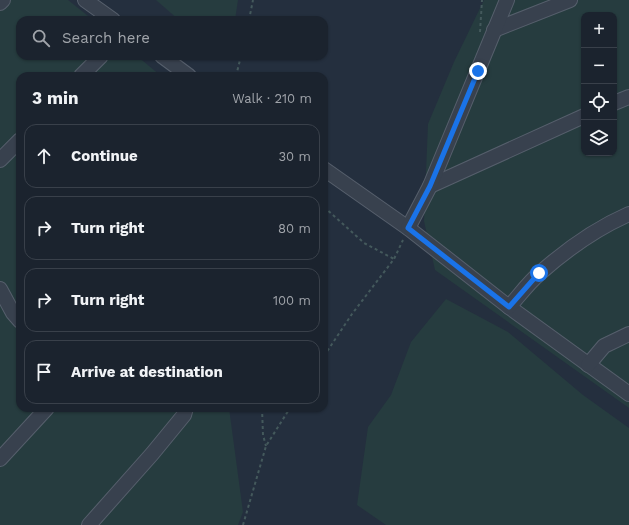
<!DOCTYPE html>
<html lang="en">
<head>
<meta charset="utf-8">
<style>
	:root { --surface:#1b232e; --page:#282f3a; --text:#f1f3f6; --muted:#a0a4aa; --line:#39404a }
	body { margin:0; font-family:"Work Sans",sans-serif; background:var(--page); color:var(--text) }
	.controls { position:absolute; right:12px; top:12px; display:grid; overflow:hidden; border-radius:8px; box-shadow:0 1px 3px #0004 }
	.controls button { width:36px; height:36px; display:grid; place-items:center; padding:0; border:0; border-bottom:1px solid var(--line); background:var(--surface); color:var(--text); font:20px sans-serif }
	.stop { position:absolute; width:12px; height:12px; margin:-9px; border:3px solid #1a73e8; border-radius:50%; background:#fff }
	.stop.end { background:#1a73e8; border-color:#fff; box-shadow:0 1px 4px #0008 }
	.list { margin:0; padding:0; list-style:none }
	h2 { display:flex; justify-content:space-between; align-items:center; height:52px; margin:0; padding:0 16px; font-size:17px }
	h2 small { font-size:13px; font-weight:400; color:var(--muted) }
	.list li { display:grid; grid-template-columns:26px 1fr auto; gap:12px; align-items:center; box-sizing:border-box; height:64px; margin:0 8px 8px; padding:0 8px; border:1px solid var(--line); border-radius:12px }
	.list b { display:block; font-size:15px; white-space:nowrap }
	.list em { font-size:13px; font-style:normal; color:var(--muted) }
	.icon { flex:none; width:22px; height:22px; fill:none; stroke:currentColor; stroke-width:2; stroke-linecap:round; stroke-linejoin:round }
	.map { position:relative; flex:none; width:629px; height:525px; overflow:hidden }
	.search { position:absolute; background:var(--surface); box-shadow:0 1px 3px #0004; left:16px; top:16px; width:312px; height:44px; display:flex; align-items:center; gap:10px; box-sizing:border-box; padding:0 14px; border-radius:12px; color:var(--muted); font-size:15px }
	.panel { position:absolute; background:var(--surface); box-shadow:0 1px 3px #0004; left:16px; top:72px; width:312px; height:340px; border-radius:12px }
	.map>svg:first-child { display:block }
</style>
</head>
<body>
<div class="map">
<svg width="629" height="525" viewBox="0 0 629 525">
	<rect width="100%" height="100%" fill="#242f3e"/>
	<!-- green -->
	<g fill="#263c3f" fill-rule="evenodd">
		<path d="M 0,0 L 68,0 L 93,20 L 20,20 L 20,56 L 137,56 L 161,76 L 20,76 L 20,408 L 229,408 L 243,512 L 238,525 L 0,525 Z"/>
		<path d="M 156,0 L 238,0 L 235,20 L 179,20 Z"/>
		<path d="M 484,0 L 629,0 L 629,408 L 435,270 L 424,221 L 428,124 L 454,62 ZM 584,15 L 614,15 L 614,153 L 584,153 Z"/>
		<path d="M 446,299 L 508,332 L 583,395 L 629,428 L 629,525 L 386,525 L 357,505 L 368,427 L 391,395 L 411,342 Z"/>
	</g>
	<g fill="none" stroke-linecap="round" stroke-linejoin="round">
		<!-- minor casing -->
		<g stroke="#565f6c" stroke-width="16">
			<g id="minor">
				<path d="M 85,0 L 113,20"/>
				<path d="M 0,3 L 3,0"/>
				<path d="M 494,30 L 570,0"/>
				<path d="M 162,56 L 189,76"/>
				<path d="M 81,76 L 101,56"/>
				<path d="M 614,103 L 629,97"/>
				<path d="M 0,160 L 20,140"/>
				<path d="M 324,169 L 408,228 L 509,307 L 629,394"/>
				<path d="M 430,186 L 584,116"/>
				<path d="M 408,228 L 430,186 L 507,0"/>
				<path d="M 0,289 L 13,313 L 20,321"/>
				<path d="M 509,307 C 519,296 528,283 540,273 C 566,250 597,228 629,214"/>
				<path d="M 588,365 L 604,346 L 629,334"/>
				<path d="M 0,459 L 47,408"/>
				<path d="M 89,525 L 152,454 L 184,415 L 186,408"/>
			</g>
		</g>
		<!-- path -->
		<g stroke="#44595c" stroke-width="2" stroke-dasharray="3 3" stroke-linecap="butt">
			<path d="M 249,20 L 253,0"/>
			<path d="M 480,32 L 482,0"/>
			<path d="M 236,76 L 241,56"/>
			<path d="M 324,207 L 364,243 L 394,259"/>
			<path d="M 324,356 L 352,314 L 394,259 L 403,240"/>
			<path d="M 262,408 L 263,435 L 266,446"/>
			<path d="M 243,525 L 266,446 L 290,408"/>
		</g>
		<!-- minor -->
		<use href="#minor" stroke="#38414e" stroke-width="14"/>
	</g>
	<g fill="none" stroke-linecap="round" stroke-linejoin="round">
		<!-- route -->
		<path stroke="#1a73e8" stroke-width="5" d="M 478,71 L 430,186 L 408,228 L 509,307 L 539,273"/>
	</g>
</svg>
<div class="controls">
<button>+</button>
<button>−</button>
<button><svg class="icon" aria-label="locate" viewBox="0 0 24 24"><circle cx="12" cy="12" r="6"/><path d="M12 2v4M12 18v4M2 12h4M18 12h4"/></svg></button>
<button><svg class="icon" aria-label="layers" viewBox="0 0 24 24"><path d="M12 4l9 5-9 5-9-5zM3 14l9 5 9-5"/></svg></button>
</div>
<div class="stop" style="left:539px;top:273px"></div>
<div class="stop end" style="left:478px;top:71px"></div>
<div class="search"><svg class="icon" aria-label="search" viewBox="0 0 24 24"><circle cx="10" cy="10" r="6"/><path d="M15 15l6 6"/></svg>Search here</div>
<section class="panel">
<h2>3 min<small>Walk · 210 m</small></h2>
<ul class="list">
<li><svg class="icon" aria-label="ahead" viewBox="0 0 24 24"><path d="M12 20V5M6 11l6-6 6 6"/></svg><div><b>Continue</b></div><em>30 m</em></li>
<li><svg class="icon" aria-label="right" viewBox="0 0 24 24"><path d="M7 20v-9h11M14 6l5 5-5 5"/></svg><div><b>Turn right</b></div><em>80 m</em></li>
<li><svg class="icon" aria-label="right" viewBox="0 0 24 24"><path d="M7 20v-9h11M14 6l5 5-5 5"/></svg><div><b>Turn right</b></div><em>100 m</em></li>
<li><svg class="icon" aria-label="arrive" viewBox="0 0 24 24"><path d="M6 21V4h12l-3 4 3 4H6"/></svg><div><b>Arrive at destination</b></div></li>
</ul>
</section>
</div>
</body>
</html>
